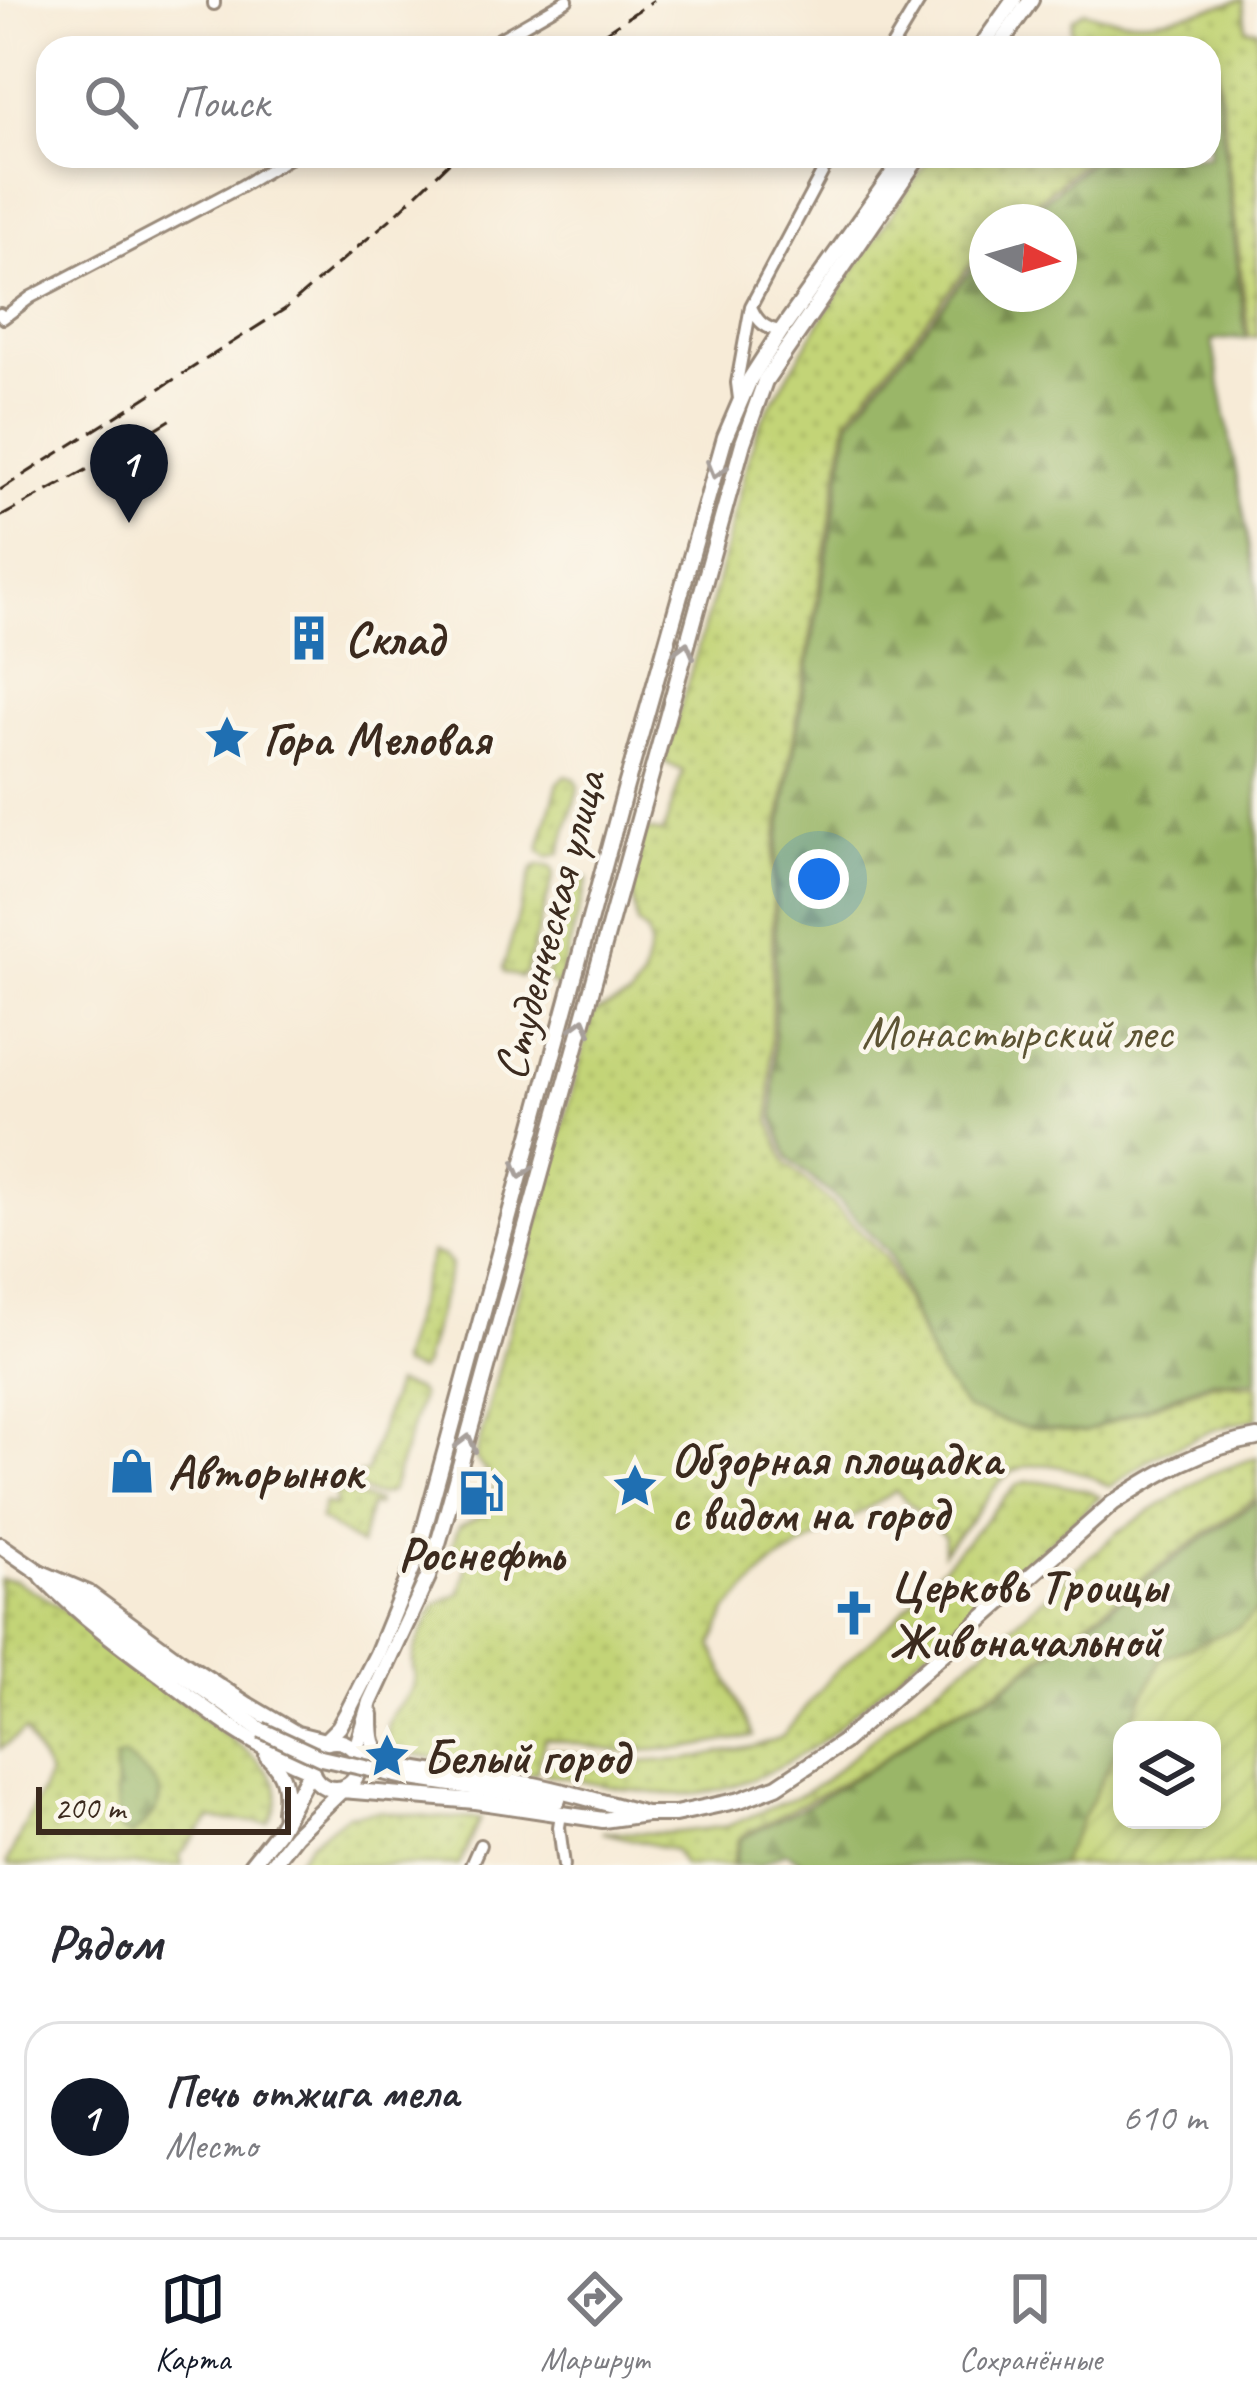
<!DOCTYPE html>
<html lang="ru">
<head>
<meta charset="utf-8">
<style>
	:root { --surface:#fff; --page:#f7f7f7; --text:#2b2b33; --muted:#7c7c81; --line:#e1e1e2; --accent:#111827 }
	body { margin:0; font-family:Caveat,sans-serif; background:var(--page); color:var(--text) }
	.controls { position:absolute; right:36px; bottom:36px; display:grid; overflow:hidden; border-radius:24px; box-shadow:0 6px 18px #0003 }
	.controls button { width:108px; height:108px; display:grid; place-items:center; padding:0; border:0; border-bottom:3px solid var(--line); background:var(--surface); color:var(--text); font:60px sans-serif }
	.compass { position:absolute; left:969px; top:204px; width:108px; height:108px; border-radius:50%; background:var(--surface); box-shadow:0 6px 18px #0003; rotate:95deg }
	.scale { position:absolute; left:36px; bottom:30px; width:255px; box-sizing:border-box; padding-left:12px; border:6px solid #3b2a1e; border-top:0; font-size:33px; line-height:42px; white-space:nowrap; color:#3b2a1e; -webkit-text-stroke:9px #fbf7ec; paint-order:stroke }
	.you { position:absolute; left:819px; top:879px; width:42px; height:42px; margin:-30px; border:9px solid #fff; border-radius:50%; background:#1a73e8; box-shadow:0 0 0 18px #1a73e833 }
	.badge { display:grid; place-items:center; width:78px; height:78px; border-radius:50%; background:var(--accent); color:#fff; font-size:39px; font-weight:700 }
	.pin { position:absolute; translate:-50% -99px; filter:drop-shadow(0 3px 6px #0008) }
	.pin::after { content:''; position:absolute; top:63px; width:42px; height:36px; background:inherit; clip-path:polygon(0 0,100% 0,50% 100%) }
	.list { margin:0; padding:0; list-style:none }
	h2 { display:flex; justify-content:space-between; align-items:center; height:156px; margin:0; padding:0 48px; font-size:51px }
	h2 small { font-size:39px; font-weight:400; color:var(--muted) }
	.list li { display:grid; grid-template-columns:78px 1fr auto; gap:36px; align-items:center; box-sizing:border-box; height:192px; margin:0 24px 24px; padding:0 24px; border:3px solid var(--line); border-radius:36px }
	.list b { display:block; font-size:45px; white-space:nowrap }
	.list p { margin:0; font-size:39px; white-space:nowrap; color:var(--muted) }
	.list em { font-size:39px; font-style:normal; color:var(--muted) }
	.icon { flex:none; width:66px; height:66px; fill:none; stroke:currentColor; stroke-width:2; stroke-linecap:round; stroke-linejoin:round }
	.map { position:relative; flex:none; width:1257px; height:1865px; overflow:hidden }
	.search { position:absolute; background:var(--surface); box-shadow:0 6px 18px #0003; left:36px; right:36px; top:36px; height:132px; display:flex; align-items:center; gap:30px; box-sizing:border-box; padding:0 42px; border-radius:36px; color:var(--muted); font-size:45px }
	.sheet { height:372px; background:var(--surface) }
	nav { display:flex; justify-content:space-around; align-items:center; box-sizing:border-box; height:168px; border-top:3px solid var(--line); background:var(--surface); font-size:33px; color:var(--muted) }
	nav a { display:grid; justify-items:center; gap:6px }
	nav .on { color:var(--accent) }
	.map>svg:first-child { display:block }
</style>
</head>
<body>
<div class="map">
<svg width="1257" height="1865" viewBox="0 0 1257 1865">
	<defs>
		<pattern id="grass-dots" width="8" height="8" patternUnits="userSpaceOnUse" patternTransform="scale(3)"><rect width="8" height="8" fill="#c3d477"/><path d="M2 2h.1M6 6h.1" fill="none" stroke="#a8b666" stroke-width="1.8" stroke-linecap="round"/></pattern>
		<pattern id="forest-firs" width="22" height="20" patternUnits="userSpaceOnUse" patternTransform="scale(3)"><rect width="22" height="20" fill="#9ab668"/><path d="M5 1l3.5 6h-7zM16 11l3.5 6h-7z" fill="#7f9455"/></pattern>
		<pattern id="garden-furrows" width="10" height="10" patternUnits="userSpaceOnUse" patternTransform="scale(3)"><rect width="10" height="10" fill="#c3d477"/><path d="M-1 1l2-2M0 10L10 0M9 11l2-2" fill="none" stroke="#a8b666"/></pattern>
	</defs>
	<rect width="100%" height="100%" fill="#fbf7ec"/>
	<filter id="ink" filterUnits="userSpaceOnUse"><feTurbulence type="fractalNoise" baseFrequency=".00833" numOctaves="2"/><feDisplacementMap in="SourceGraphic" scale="24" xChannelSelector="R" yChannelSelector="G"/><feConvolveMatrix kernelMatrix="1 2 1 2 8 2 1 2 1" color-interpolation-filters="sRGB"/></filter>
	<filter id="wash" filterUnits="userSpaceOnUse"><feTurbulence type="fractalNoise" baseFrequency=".004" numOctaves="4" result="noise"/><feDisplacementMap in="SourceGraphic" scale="48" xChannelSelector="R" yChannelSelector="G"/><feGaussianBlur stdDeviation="2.7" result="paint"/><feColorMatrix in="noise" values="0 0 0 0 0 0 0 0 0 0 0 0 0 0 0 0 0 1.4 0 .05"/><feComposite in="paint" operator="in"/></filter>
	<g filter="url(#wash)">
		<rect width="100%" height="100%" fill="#f7ebd7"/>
		<!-- grass -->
		<g fill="url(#grass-dots)" stroke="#7f7f4a" stroke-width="3">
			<path d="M 1243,0 L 1246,29 L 1257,29 L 1257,337 L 1249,337 L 1217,64 L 1209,68 L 1209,48 L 1072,48 L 1071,28 L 1073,18 L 1085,11 C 1143,32 1187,13 1243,0 Z"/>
			<path d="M 931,156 L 1091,156 L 1013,222 L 987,222 L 987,244 L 847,419 L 773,859 L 770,1121 L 786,1163 L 839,1210 L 885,1257 L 938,1372 L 1085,1432 L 1214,1383 L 1257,1385 L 1257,1418 L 1213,1430 L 1153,1457 L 1110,1487 C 1083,1471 1040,1454 1011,1473 C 995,1483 986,1502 974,1516 C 964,1529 953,1540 943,1552 L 945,1537 L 896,1491 L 771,1565 L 728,1610 L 712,1645 L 753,1736 L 687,1748 L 621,1752 L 545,1738 L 536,1774 L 397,1752 L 386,1740 C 386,1705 410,1703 415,1679 C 416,1673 412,1666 413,1660 C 415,1642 428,1621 435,1605 L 460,1593 L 468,1562 L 449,1553 L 459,1527 L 487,1513 L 495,1484 L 475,1458 L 592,1017 L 599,1010 L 629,998 L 642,981 L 650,946 L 647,933 L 637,924 L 631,882 L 645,829 L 663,833 L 683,771 L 664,762 L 716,587 L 749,455 L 760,423 L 824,315 Z"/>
			<path d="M 565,776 L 575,779 L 579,786 L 560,853 L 548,857 L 540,851 L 540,845 L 558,783 Z"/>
			<path d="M 539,865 L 552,867 L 554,874 L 526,972 L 520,977 L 505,973 L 503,968 L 532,870 Z"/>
			<path d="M 579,876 L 588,879 L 558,987 L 555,987 L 546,978 L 573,880 Z"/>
			<path d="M 432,1252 L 444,1256 L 451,1265 L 423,1366 L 419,1371 L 401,1366 L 399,1362 Z"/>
			<path d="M 395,1384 L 417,1390 L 421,1396 L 392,1489 C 383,1500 361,1495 356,1482 L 359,1474 L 366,1473 Z"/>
			<path d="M 1257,1457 L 1257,1497 L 1158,1567 L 1000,1688 L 933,1720 L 876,1764 L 740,1837 L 731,1865 L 683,1865 L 674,1850 L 602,1832 L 670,1833 L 728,1826 L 803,1794 L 826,1779 L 892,1721 L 982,1652 L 1118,1532 L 1208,1475 Z"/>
			<path d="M 1042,1481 L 1090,1491 L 1100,1497 L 827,1737 C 782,1769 725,1798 668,1794 C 627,1792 585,1781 545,1774 L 550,1749 L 621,1763 L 689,1759 L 756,1746 L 782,1737 L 832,1675 L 895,1619 L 1016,1486 L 1025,1482 Z"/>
			<path d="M 335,1490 L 377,1502 L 376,1506 L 370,1505 L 360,1545 L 320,1519 L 324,1503 L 336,1506 Z"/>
			<path d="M 0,1579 L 15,1580 L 57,1605 L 252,1755 C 275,1778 288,1792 268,1823 L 210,1819 L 180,1855 L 182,1865 L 8,1865 L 7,1862 L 49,1775 L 25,1731 L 0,1749 Z"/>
			<path d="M 379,1811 L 429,1817 L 480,1819 L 459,1865 L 293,1865 L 311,1842 L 347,1815 Z"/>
		</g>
		<!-- forest -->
		<g fill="url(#forest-firs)" stroke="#6a7043" stroke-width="3">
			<path d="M 1214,66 L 1246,338 L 1212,340 L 1257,587 L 1257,1381 L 1212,1380 L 1085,1432 L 1021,1427 L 966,1409 L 938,1372 L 889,1254 L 842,1204 L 789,1159 L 774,1119 L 776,858 L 850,421 L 987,250 L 987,294 L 1059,294 L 1059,222 L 1019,222 L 1097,156 L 1209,156 L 1209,70 Z"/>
			<path d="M 1257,1501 L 1257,1610 L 1241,1626 L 1162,1660 L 1127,1730 L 1122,1730 L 1122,1740 L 1059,1865 L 807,1865 L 786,1852 L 759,1865 L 734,1865 L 741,1839 L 808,1805 L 877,1765 L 934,1722 L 1000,1691 L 1161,1569 Z"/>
			<path d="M 123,1756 C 166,1786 174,1799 131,1836 L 120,1830 C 114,1806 117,1783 115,1759 Z"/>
		</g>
		<!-- garden -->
		<path fill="url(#garden-furrows)" stroke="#7f7f4a" stroke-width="3" d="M 1257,1610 L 1257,1865 L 1059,1865 L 1122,1740 L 1122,1820 L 1212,1820 L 1212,1730 L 1127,1730 L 1162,1659 L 1241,1626 Z"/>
	</g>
	<g filter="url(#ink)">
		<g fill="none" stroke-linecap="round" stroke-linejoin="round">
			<!-- minor casing -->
			<g stroke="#998a7a" stroke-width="16">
				<g id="minor">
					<path d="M 214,0 L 214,4"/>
					<path d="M 484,48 L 567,0"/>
					<path d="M 891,48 L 920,0"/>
					<path d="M 752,309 C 758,322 766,329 781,331"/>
					<path d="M 0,314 L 3,318 L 31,297 L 240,187 L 292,156"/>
					<path d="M 739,399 L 737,383 L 751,306 L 831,156"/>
					<path d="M 561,1814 L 559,1827 L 564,1865"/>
					<path d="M 471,1865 L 480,1845"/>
				</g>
			</g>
			<!-- major casing -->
			<g stroke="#998a7a" stroke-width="20">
				<g id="major">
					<path d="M 980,48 L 1014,0"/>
					<path d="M 997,48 L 1031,0"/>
					<path d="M 0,1545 L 42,1574"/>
					<path d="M 39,1572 L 88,1593 L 179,1660 L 248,1705 L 297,1734 L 325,1741 L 339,1727 L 348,1711 L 377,1654 L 416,1559 L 626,786 L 725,437 L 750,379 L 781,331 L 905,156"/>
					<path d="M 43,1577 C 79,1614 119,1644 160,1674 C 209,1712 253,1747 311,1770 L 278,1831 L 251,1865"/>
					<path d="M 69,1594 L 261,1730"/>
					<path d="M 371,1714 C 371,1735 370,1748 389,1762"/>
					<circle cx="335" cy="1765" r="24"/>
					<path d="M 267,1756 C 284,1772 288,1787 284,1811"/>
					<path d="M 405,1777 L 558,1800"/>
					<path d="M 646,1814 C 607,1804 567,1791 528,1784 C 493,1778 376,1772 356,1749 L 370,1702 L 428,1577 L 445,1520 L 743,443 L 765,381 L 919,156"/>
					<path d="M 272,1865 L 295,1835 L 342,1790 L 475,1801 L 603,1820 L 646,1814 L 675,1814 L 740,1800 L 777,1786 L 842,1743 L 1113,1503 C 1158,1473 1203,1447 1257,1438"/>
				</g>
			</g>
			<!-- minor -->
			<use href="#minor" stroke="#fff" stroke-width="10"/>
			<!-- major -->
			<use href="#major" stroke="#fff" stroke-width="14"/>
			<!-- rail -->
			<g stroke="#3b2a1e" stroke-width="3" stroke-dasharray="18 9" stroke-linecap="butt">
				<path d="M 581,48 L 654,0"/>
				<path d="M 109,457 L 177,416"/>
				<path d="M 0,490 L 285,309 L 394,216 L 456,156"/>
				<path d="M 0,517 L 101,462"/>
			</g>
			<!-- major-bridge casing -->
			<g stroke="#998a7a" stroke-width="20" stroke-linecap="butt">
				<path id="major-bridge" d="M 261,1730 L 321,1758 L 405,1777"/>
			</g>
			<!-- major-bridge -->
			<use href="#major-bridge" stroke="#fff" stroke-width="14"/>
		</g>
		<!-- one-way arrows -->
		<defs><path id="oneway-chevron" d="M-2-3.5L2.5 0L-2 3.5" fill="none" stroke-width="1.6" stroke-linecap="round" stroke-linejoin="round" transform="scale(3)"/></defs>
		<g stroke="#a79f9a">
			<use href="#oneway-chevron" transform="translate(716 470) rotate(106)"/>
			<use href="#oneway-chevron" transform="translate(685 650) rotate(-75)"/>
			<use href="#oneway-chevron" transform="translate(582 1026) rotate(-75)"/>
			<use href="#oneway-chevron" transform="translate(522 1170) rotate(105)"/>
			<use href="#oneway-chevron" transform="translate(467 1443) rotate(-75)"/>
		</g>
	</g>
	<!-- icons -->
	<defs>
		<g id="building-bare" transform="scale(3.6)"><path d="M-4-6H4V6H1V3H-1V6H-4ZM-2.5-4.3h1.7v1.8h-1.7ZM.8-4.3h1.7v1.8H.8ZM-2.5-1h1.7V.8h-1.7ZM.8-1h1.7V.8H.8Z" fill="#1f6fb2" stroke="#fbf7ec" stroke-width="2.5" paint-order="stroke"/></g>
		<g id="sight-bare" transform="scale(3.6)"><path d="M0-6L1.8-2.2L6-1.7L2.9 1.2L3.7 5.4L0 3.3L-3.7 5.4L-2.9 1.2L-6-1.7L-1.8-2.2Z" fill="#1f6fb2" stroke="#fbf7ec" stroke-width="2.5" paint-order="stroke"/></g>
		<g id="shop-bare" transform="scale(3.6)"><path d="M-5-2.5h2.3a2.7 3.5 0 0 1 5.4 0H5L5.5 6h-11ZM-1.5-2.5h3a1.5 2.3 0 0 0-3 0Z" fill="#1f6fb2" stroke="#fbf7ec" stroke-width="2.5" paint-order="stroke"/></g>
		<g id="fuel-bare" transform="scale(3.6)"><path d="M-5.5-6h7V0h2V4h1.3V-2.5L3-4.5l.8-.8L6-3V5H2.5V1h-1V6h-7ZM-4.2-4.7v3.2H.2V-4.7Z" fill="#1f6fb2" stroke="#fbf7ec" stroke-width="2.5" paint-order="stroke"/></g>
		<g id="church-bare" transform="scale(3.6)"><path d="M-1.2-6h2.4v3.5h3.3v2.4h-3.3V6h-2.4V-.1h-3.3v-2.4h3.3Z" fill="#1f6fb2" stroke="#fbf7ec" stroke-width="2.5" paint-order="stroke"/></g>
	</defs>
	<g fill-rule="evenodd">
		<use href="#building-bare" x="309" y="638"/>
		<use href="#sight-bare" x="227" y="738"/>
		<use href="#shop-bare" x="132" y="1471"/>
		<use href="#sight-bare" x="635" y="1486"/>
		<use href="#fuel-bare" x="481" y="1493"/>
		<use href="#church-bare" x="854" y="1613"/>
		<use href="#sight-bare" x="387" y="1756"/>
	</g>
	<g text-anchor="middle" stroke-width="9" stroke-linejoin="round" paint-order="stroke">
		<!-- poi labels -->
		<g font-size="48" font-weight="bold" fill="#3b2a1e" stroke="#fbf7ec" text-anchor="start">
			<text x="345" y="655">Склад</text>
			<text x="263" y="755">Гора Меловая</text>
			<text x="671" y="1475">Обзорная площадка<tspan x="671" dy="55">с видом на город</tspan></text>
			<text x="168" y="1488">Авторынок</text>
			<text x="481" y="1570" text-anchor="middle">Роснефть</text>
			<text x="890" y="1602">Церковь Троицы<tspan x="890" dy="55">Живоначальной</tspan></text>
			<text x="423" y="1773">Белый город</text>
		</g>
		<!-- street labels -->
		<g font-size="48" fill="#3b2a1e" stroke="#fbf7ec">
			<text transform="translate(548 925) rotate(-75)" y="17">Студенческая улица</text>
		</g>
		<!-- park labels -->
		<g font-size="48" fill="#5d5434" stroke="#fbf7ec">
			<text x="1017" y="1048">Монастырский лес</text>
		</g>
	</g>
</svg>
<div class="controls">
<button><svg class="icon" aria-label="layers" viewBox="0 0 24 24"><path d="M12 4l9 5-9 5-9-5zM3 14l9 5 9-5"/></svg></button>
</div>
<svg class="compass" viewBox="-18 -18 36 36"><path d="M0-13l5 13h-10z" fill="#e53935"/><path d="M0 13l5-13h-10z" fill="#7c7c81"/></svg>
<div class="scale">200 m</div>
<div class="you"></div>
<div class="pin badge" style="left:129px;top:523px">1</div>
<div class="search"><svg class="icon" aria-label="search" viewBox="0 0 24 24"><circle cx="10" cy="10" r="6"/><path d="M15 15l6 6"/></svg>Поиск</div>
</div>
<section class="sheet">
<h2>Рядом<small></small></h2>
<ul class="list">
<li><span class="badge">1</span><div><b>Печь отжига мела</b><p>Место</p></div><em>610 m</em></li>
</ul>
</section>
<nav>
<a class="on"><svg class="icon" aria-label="map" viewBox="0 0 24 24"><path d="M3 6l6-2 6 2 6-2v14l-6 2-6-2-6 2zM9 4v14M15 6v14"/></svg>Карта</a>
<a><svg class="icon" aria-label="directions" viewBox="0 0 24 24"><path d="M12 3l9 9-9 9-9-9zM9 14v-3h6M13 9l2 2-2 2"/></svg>Маршрут</a>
<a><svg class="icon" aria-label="saved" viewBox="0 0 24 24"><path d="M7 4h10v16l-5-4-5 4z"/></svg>Сохранённые</a>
</nav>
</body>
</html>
